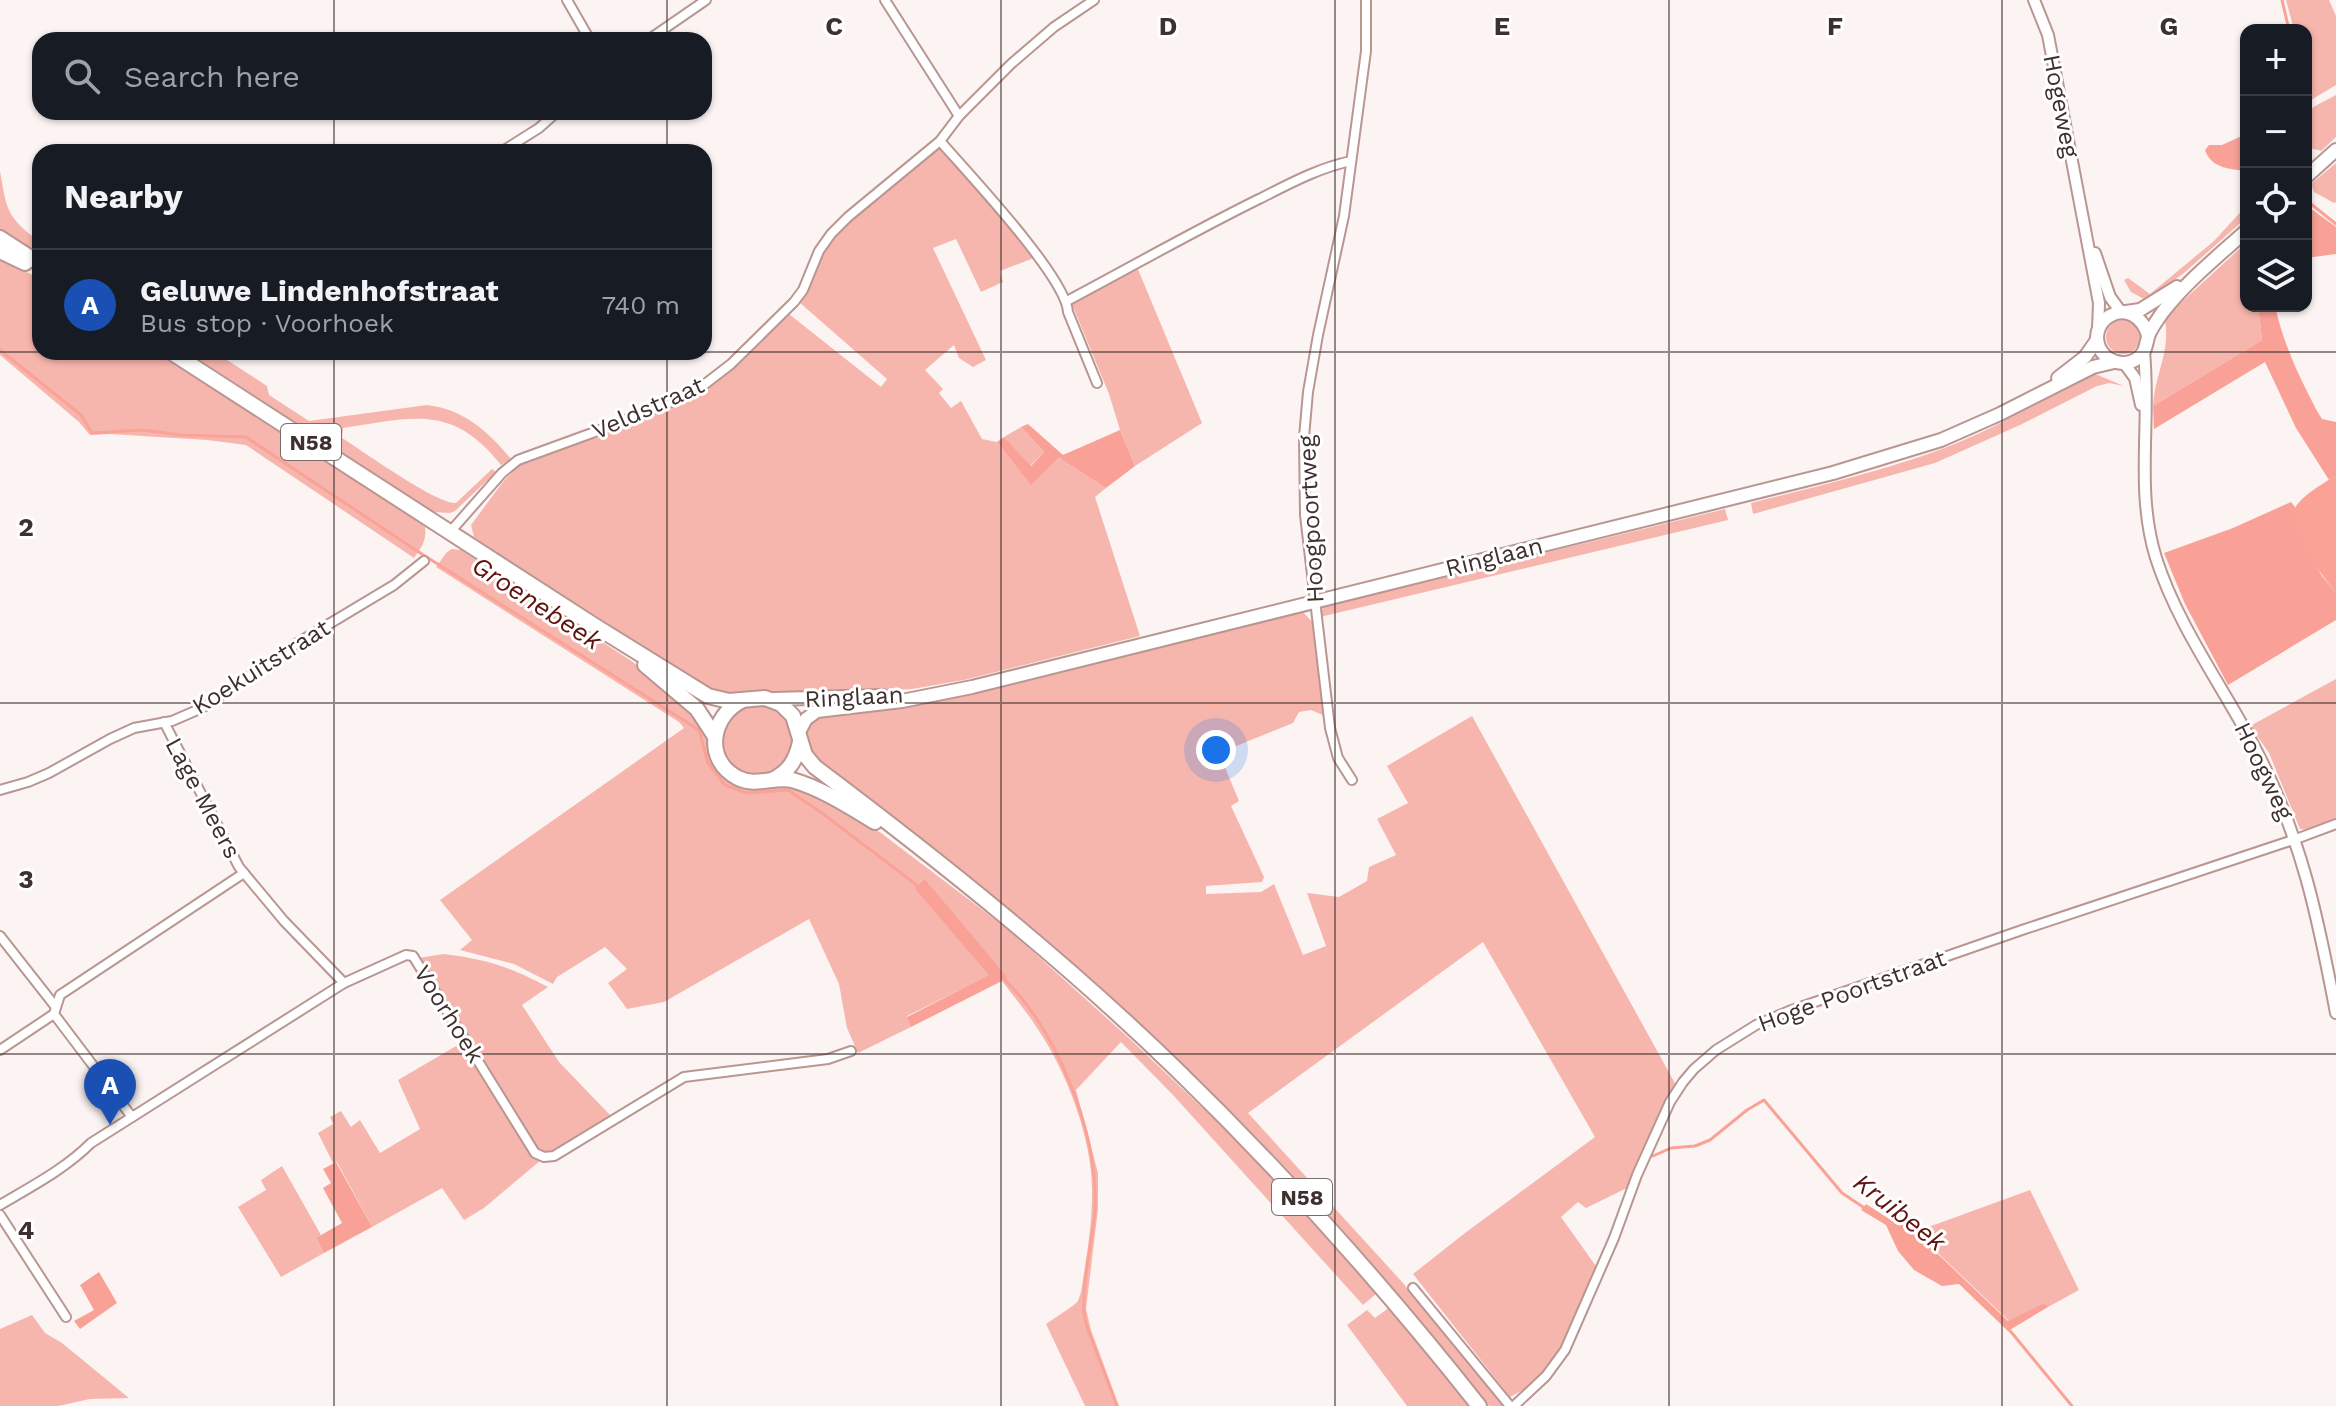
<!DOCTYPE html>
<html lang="en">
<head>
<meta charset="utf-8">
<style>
	:root { --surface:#171b24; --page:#20242c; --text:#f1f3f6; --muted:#9ea1a6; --line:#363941; --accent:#8c9099 }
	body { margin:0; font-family:"Work Sans",sans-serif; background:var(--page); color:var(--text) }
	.controls { position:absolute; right:24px; top:24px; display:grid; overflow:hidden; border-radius:16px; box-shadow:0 2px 6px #0004 }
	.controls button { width:72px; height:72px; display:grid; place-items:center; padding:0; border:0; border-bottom:2px solid var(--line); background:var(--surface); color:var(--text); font:40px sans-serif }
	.you { position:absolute; left:1216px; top:750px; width:28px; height:28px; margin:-20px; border:6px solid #fff; border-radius:50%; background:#1a73e8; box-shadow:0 0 0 12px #1a73e833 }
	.badge { display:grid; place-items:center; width:52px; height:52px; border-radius:50%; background:var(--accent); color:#fff; font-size:26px; font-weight:700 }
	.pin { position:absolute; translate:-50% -66px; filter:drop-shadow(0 2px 4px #0008) }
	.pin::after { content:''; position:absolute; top:42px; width:28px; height:24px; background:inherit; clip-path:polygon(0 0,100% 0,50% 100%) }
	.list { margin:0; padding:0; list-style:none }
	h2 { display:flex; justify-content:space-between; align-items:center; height:104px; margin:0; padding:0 32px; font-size:34px }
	h2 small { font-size:26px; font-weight:400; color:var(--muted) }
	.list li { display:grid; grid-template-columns:52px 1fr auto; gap:24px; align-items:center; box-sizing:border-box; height:112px; padding:0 32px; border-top:2px solid var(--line) }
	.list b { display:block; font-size:30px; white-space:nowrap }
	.list p { margin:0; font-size:26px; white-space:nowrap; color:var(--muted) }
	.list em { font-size:26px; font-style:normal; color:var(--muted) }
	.icon { flex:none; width:44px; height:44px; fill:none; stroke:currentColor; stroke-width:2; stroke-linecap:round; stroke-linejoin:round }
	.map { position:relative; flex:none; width:2336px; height:1406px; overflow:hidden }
	.search { position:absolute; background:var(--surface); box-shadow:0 2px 6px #0004; left:32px; top:32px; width:680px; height:88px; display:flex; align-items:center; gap:20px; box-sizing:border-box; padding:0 28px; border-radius:24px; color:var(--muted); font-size:30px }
	.panel { position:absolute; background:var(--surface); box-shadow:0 2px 6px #0004; left:32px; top:144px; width:680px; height:216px; border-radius:24px }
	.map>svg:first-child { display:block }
</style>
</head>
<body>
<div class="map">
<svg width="2336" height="1406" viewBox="0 0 2336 1406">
	<rect width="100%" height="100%" fill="#fcf4f3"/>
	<!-- green -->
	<g fill="#f7b6ad">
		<path d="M 2286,0 L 2329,0 L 2336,16 L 2336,85 L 2306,103 L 2306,30 L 2294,30 Z"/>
		<path d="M 2336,95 L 2336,137 L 2321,151 L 2310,148 L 2306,143 L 2306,114 L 2315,106 Z"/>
		<path d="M 938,148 L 942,149 L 1034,258 L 1000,271 L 1003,282 L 981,292 L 956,239 L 933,248 L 986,360 L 973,367 L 959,358 L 954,345 L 925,370 L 943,389 L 939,393 L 951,408 L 961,401 L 982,439 L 997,442 L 1031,484 L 1059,458 L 1106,488 L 1095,497 L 1140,636 L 964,680 L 912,689 L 782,696 C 758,691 737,695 713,693 L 474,537 L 471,525 L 502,483 L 520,464 C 573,436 633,425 686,400 C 727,380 757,345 789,314 L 881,387 L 887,379 L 799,302 L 824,252 L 850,220 L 932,151 Z"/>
		<path d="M 2336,163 L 2336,202 L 2334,203 L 2314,192 L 2311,184 Z"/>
		<path d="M 0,171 C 7,212 7,217 40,242 L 40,258 L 0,232 Z"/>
		<path d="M 2246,206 L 2246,218 L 2184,273 L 2146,300 L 2131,292 L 2124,280 L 2128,278 L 2150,294 L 2214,241 Z"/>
		<path d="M 2246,243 L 2246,306 L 2258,306 L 2262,340 L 2153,406 C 2154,376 2171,351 2165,321 L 2176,307 Z"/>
		<path d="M 0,258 L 40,279 L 40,352 L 158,352 L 419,521 L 425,527 C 427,541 421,548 414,558 L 246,445 L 207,440 L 110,434 L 90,435 L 79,422 L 0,355 Z"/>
		<path d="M 1137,267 L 1202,423 L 1135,466 L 1120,430 L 1109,394 L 1071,302 Z"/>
		<circle cx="2123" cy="337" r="17"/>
		<path d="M 187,352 L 215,352 L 267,386 L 269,395 L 309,421 L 427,405 C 463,409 488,431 511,459 L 501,465 C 452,403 412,418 343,428 L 342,438 C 363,451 436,504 456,503 L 492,469 L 496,472 L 455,511 L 450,513 L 434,512 Z"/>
		<path d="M 2093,373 L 2124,386 L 2109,383 L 2097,386 L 2020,425 L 1935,463 L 1753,514 L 1751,503 C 1811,488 1870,474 1928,454 C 1986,434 2040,402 2093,373 Z"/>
		<path d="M 1021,427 L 1044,452 L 1030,466 L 1004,437 Z"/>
		<path d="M 1725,509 L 1728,520 L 1320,617 L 1323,607 Z"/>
		<path d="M 452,549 L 461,550 L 633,662 L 697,716 C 715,738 705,765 732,782 C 738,785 743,788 750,789 C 765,790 780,784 795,787 L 855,817 L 881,833 L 1009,930 L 1131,1040 L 1212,1117 L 1279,1184 L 1377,1293 L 1363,1305 L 1173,1095 L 1121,1042 L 1076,1090 L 1098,1173 L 1098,1209 L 1086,1309 L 1091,1330 L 1119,1406 L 1085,1406 L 1046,1324 L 1074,1305 L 1078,1301 L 1081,1292 C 1086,1260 1092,1227 1092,1194 C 1093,1141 1068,1075 1039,1031 C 1028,1013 1014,997 1002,981 L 1006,977 L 925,879 L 914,888 L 990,975 L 907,1016 L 911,1027 L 858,1053 L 847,1028 L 839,984 L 809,919 L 664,1002 L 627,1009 L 608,983 L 627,969 L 605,947 L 557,977 L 553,984 L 514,964 L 460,950 L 472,940 L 440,900 L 684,728 L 679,722 L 436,567 L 447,552 Z"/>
		<path d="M 1303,612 L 1314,624 L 1325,716 L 1311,710 L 1299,712 L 1293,723 L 1219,753 L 1239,801 L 1231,806 L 1264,877 L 1262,882 L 1206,886 L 1206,894 L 1261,892 L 1274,884 L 1303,955 L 1326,946 L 1307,893 L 1339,897 L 1367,881 L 1369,867 L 1396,855 L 1377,819 L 1408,803 L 1387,766 L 1472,716 L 1676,1085 L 1658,1117 L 1629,1187 L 1586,1208 L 1578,1202 L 1561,1217 L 1598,1269 L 1557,1359 L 1536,1383 L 1510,1397 L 1413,1274 L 1465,1233 L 1595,1137 L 1483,942 L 1248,1113 L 1403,1283 L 1504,1406 L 1489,1406 C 1374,1260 1250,1121 1111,997 C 1084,973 1055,951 1027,928 C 955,869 882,811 809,754 C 804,734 804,722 825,713 L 967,695 Z"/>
		<path d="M 2336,679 L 2336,819 L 2309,830 L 2300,829 L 2269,753 L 2250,726 Z"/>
		<circle cx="757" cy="741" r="35"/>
		<path d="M 443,954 C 487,959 510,967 548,987 L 522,1005 L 559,1062 L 611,1116 L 555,1152 L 543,1152 L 538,1149 L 419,958 Z"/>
		<path d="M 463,1042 L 528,1150 L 541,1160 L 484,1208 L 464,1220 L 442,1188 L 372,1227 L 337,1162 L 333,1163 L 318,1133 L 333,1124 L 330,1117 L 341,1111 L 351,1127 L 360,1120 L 380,1153 L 420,1129 L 398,1080 Z"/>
		<path d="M 282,1166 L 321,1235 L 316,1238 L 324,1253 L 281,1277 L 238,1207 L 266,1190 L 261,1180 Z"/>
		<path d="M 2030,1190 L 2079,1290 L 2048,1307 L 2044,1304 L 2009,1321 L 1920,1236 L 1923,1229 Z"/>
		<path d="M 1390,1307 L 1469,1406 L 1407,1406 L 1347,1325 L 1367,1310 L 1375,1318 Z"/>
		<path d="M 32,1315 L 45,1333 L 62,1343 L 129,1398 L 90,1399 L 58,1406 L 0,1406 L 0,1329 Z"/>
	</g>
	<!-- forest -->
	<g fill="#f9a196">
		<path d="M 2246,134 L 2246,171 C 2229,169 2211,168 2205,150 L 2209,145 L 2222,145 Z"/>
		<path d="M 2306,205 L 2336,227 L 2336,254 L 2306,258 Z"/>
		<path d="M 2258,306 L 2275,306 C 2284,346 2299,376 2317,411 L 2322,419 L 2336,422 L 2336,476 L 2329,480 L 2296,428 L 2265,362 L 2154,429 L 2153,406 L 2262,340 Z"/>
		<path d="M 1028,424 L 1063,455 L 1120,430 L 1135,466 L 1106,488 L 1059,458 L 1031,485 L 997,442 L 1004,437 L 1031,466 L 1044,452 L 1021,427 Z"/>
		<path d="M 2291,502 L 2295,507 L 2295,517 L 2298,533 L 2322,576 L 2336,593 L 2336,620 L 2228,685 L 2185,604 L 2164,553 L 2233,528 Z"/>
		<path d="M 925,879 L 1007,977 L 1002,981 L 911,1027 L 907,1017 L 989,975 L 914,888 Z"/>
		<path d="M 336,1162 L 372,1227 L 324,1253 L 316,1238 L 342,1223 L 323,1188 L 331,1183 L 323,1169 Z"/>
		<path d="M 1866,1204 L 1894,1222 L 1899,1218 L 1923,1229 L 1920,1237 L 2008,1321 L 2045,1303 L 2048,1307 L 2008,1331 L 1959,1284 L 1942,1286 L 1914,1270 L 1898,1251 L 1886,1225 L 1861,1210 Z"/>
		<path d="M 99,1272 L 117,1303 L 80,1329 L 74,1321 L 94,1310 L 80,1285 Z"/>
	</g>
	<!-- water -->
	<path fill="#faa296" d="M 2336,476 L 2336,593 C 2323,577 2287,529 2295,508 C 2300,497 2326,481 2336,476 Z"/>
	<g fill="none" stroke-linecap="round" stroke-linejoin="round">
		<!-- stream -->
		<g stroke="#faa296" stroke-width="3">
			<path d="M 2282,0 L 2289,30"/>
			<path d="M 2306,200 L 2336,224"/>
			<path d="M 0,350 L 81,415 L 92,433 L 142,430 L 181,435 L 246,437 L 414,549 L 699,730 L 708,763 L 725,785 L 747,793 L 788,790 L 822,813 L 914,883 L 957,925 L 999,974"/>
			<path d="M 1003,978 C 1058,1031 1099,1135 1095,1211 C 1092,1245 1082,1280 1084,1314 C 1085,1324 1090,1334 1093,1343 C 1101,1364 1109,1385 1117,1406"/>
			<path d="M 1653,1156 L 1671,1148 L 1695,1146 L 1710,1140 L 1747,1110 L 1764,1100 L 1842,1193 L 1890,1225 L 1971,1290 L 2012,1333 L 2072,1406"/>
		</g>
		<!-- minor casing -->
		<g stroke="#b99691" stroke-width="12">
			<g id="minor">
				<path d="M 567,0 L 590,40"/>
				<path d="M 885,0 L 959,116"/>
				<path d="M 648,40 L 706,0"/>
				<path d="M 940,141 C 967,172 1066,277 1068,312 L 1097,383"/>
				<path d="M 501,152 L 539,128 L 557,112"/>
				<path d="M 1067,301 C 1131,267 1194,231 1259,199 C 1289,184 1318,168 1351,161"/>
				<path d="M 450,532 L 502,473 L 518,460 L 592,433 L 681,398 L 696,391 L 731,364 L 794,302 L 803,290 L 819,251 L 831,234 L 848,217 L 940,141 L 959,116 L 1011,64 L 1054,27 L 1094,0"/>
				<path d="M 164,722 L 239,867 L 284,921 L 344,983"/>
				<path d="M 1352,780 L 1338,758 L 1330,728 L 1305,515 L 1304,437 L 1308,392 L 1318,335 L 1344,216 L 1366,51 L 1366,0"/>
				<path d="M 0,790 L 28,782 L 49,773 L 110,739 L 134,728 L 172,721 L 202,708 L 299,642 L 394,585 L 424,561"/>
				<path d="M 0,936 L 55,1006"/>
				<path d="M 54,1014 L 60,995 L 244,873"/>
				<path d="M 0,1050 L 54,1014 L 132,1117"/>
				<path d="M 0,1205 C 32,1186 65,1169 91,1143 L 344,983 L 406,955 L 413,956 L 535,1153 L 544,1157 L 554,1156 L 684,1077 L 828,1059 L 851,1051"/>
				<path d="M 0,1215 L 66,1317"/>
				<path d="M 1413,1288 L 1510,1406"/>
				<path d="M 1514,1406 L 1546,1376 L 1565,1350 L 1614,1238 L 1637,1175 L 1670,1102 L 1683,1082 L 1694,1069 L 1716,1050 L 1756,1025 L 1789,1011 L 2022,930 L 2296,839 L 2336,824"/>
			</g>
		</g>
		<!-- tertiary casing -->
		<g stroke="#b99691" stroke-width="14">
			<g id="tertiary">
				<path d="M 2034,0 L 2048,35 L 2099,303 L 2098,329"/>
				<path d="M 2095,253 L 2110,297 L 2121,312"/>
				<path d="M 2144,352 C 2151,421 2135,491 2156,558 C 2178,627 2224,688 2257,752 C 2302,839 2318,918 2336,1013"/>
				<path d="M 2124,363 L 2135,378 L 2141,405"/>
			</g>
		</g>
		<!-- secondary casing -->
		<g stroke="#b99691" stroke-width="16">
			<g id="secondary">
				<path d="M 2306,177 L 2336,150"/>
				<path d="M 2126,312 L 2140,310 L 2177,287"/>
				<path d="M 2148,335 C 2134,293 2087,317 2099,347 C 2105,361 2122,367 2135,360 C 2147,353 2145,345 2149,334 C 2152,327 2158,319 2162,313 C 2186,282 2217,257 2246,231"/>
				<path d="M 2058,378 L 2085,357 L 2097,340"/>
				<path d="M 774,699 L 883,696"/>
				<path d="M 799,732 L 806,719 L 817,711 L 902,701 L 972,687 L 1833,473 L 1941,440 L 2000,414 L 2093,367 L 2114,362"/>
			</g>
		</g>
		<!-- primary casing -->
		<g stroke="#b99691" stroke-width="18">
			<g id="primary">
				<path d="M 0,238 L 40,264"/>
				<path d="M 0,251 L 25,263"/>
				<path d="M 171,352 L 595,626 L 708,696 L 729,701 L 765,698 L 781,704 L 793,716 L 805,755 L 815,767 C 940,861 1064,960 1176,1069 C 1285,1175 1385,1287 1479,1406"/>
				<path d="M 645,665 L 697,709 L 714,735"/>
				<path d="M 743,700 C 711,715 703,760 738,778 C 756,787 774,776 792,780 C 821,788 850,807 875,822"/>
				<path d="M 772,780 C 789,772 796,760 800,742"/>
			</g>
		</g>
		<!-- minor -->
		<use href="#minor" stroke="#fff" stroke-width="8"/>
		<!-- tertiary -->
		<use href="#tertiary" stroke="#fff" stroke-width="10"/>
		<!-- secondary -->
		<use href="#secondary" stroke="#fff" stroke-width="12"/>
		<!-- primary -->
		<use href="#primary" stroke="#fff" stroke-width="14"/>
	</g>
	<!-- grid -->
	<path fill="none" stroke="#3e302e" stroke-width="2" stroke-opacity="0.55" d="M 334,0 L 334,40M 667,0 L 667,40M 1001,0 L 1001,1406M 1335,0 L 1335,1406M 1669,0 L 1669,1406M 2002,0 L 2002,1406M 334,112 L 334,152M 667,112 L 667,152M 0,352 L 40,352M 334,352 L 334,1406M 667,352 L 667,1406M 704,352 L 2336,352M 0,703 L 2336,703M 0,1054 L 2336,1054"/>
	<g text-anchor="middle" stroke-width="6" stroke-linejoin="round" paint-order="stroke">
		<!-- shield labels -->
		<g fill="#fff" stroke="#786e6d" stroke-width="2">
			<rect x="281" y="424" width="60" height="36" rx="6"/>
			<rect x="1272" y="1179" width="60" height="36" rx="6"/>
		</g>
		<g font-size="22" font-weight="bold" fill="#3e302e">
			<text x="311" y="450">N58</text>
			<text x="1302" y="1205">N58</text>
		</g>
		<!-- street labels -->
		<g font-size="24" fill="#3e302e" stroke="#fff">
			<text transform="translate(2061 106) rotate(79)" y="8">Hogeweg</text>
			<text transform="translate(648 408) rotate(-24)" y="8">Veldstraat</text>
			<text transform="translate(1311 519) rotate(-93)" y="8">Hoogpoortweg</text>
			<text transform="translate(1494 557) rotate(-14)" y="8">Ringlaan</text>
			<text transform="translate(261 667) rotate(-32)" y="8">Koekuitstraat</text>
			<text transform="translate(854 697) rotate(-3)" y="8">Ringlaan</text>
			<text transform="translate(2264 771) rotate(64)" y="8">Hoogweg</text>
			<text transform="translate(203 798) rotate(62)" y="8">Lage Meers</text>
			<text transform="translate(1852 991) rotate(-20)" y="8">Hoge Poortstraat</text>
			<text transform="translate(449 1014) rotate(58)" y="8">Voorhoek</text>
		</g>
		<!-- water labels -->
		<g font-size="26" font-style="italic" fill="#5f130f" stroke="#fff">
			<text transform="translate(537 603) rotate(33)" y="9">Groenebeek</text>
			<text transform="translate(1900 1212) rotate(38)" y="9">Kruibeek</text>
		</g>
	</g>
	<g font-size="26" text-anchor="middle" font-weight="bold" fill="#3e302e" stroke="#fff" stroke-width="6" stroke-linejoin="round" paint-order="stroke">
		<text x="834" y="35">C</text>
		<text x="1168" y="35">D</text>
		<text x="1502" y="35">E</text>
		<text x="1835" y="35">F</text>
		<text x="2169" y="35">G</text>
		<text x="26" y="536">2</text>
		<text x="26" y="888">3</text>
		<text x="26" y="1239">4</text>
	</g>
</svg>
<div class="controls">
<button>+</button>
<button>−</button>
<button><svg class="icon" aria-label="locate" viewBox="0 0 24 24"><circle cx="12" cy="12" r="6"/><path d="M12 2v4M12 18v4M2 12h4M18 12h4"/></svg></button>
<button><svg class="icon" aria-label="layers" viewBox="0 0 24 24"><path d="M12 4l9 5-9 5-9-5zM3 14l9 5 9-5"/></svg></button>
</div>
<div class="you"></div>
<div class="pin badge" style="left:110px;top:1125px;background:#1a4fb4">A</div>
<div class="search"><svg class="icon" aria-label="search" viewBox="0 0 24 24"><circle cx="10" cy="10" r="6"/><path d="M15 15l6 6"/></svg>Search here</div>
<section class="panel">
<h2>Nearby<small></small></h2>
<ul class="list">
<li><span class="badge" style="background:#1a4fb4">A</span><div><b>Geluwe Lindenhofstraat</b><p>Bus stop · Voorhoek</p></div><em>740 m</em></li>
</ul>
</section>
</div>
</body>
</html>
